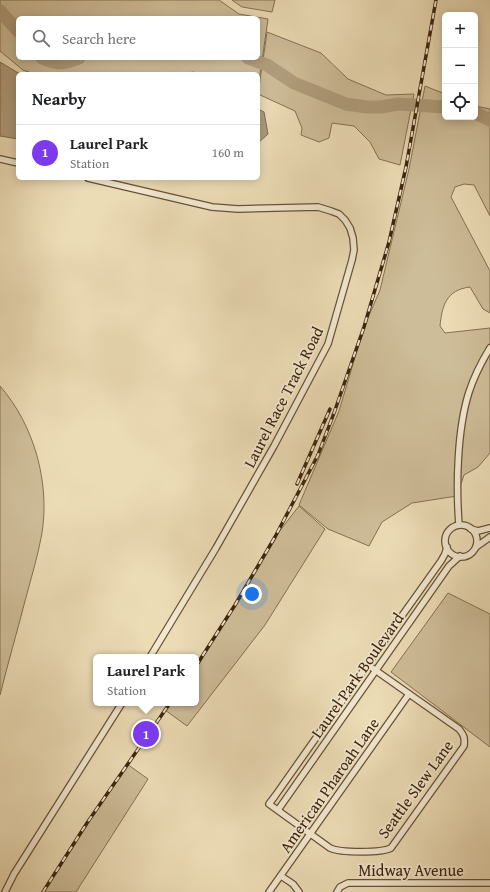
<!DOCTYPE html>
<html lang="en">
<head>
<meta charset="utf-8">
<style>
	:root { --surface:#fff; --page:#f2f2f2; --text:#202124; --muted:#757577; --line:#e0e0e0; --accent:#7c3aed }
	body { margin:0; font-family:"Gentium Book Plus",serif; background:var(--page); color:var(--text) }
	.controls { position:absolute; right:12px; top:12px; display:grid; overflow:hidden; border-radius:6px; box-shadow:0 2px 10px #0003 }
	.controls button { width:36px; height:36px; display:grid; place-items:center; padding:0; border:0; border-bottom:1px solid var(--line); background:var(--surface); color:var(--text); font:20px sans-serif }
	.you { position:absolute; left:252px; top:594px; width:14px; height:14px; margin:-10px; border:3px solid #fff; border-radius:50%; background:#1a73e8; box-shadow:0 0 0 6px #1a73e833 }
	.badge { display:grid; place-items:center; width:26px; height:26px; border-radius:50%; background:var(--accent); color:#fff; font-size:13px; font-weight:700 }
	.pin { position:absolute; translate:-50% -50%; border:2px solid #fff; box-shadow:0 1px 4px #0006 }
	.popup { position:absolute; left:93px; top:654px; width:106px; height:52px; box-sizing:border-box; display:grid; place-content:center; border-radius:6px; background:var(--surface); filter:drop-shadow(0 1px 3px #0005); font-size:13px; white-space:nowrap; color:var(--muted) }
	.popup b { font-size:15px; color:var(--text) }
	.popup::after { content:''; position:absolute; left:50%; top:100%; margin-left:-8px; border:8px solid transparent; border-top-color:var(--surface) }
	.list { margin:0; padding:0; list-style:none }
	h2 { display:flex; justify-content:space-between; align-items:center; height:52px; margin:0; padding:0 16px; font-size:17px }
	h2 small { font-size:13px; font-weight:400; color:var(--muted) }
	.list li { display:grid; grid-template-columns:26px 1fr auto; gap:12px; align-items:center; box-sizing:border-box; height:56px; padding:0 16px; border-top:1px solid var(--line) }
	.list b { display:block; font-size:15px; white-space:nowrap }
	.list p { margin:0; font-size:13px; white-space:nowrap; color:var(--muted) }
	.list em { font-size:13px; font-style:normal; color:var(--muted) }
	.icon { flex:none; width:22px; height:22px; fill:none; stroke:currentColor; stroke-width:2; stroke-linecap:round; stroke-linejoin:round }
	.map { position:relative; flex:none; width:490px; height:892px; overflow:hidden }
	.search { position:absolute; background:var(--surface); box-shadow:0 2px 10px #0003; left:16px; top:16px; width:244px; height:44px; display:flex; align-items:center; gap:10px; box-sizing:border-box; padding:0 14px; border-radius:6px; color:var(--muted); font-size:15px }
	.panel { position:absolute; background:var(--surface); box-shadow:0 2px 10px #0003; left:16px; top:72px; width:244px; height:108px; border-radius:6px }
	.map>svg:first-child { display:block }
</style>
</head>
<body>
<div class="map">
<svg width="490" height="892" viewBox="0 0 490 892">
	<rect width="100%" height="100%" fill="#ecdcb6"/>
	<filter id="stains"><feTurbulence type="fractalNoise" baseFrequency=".005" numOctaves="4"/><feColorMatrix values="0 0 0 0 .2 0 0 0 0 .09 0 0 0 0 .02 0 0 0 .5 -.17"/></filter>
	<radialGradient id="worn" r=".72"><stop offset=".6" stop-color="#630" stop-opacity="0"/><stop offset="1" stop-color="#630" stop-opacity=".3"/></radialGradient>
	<!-- green -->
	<g fill="#cebd99" stroke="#857052" fill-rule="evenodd">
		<path d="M 0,0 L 219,0 L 239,14 L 268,19 L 258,88 L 258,74 L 200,74 L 193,72 L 184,74 L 34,74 L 23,70 L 0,51 ZM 18,18 L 258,18 L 258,58 L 18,58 Z"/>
		<path d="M 232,0 L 275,0 L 272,12 L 242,7 Z"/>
		<path d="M 267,32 L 321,53 L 348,79 L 386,95 L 414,94 L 400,165 L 379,159 L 370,142 L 354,126 L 332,123 L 329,138 L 319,142 L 301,135 L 302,128 L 295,111 L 258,94 Z"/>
		<path d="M 425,86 L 445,94 L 445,117 L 475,117 L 475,106 L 490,109 L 490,216 L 474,185 L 464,184 L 455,187 L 451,197 L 490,271 L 490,313 L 483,309 L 470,287 C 446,290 442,306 440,326 L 445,333 L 490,328 L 490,453 L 478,467 L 464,475 L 457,496 L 412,503 L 382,522 L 369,546 L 328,529 L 299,505 L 339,411 L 364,327 L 380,290 L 409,169 Z"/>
		<path d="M 0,386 C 34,425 50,482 42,533 C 38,556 31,578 25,601 C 17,632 8,663 0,695 Z"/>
		<path d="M 299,506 L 325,529 L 265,625 L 187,726 L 165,710 L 170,703 L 196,703 L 196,666 L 235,605 L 275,537 Z"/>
		<path d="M 448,593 L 490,614 L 490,747 L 391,672 Z"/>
		<path d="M 127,764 L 148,779 L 76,892 L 43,892 L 87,823 Z"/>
	</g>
	<!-- water -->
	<g fill="#b09d7c" stroke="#826d4f">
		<path d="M 0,62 L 20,74 L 18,74 L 18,139 L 0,136 Z"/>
		<path d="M 258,109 L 264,112 L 268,134 L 258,143 Z"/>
	</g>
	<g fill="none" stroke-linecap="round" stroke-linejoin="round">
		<!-- river -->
		<g stroke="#b09d7c" stroke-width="13">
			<path d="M 0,11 L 18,31"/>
			<path d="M 42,58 C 58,65 64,64 79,58"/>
			<path d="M 248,58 L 267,65 L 294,83 L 346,104 L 367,107 L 381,107 L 398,104 L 445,107"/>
			<path d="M 475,113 L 490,120"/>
		</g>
		<!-- minor casing -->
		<g stroke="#685236" stroke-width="8">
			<g id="minor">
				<path d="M 0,159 L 18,163"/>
				<path d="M 88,178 L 212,207 L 238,209 L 318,207 L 331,211 L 339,214 L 345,220 L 350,228 L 353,238 L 354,250 L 352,260 L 328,344 L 274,446 L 216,548 L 150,657"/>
				<path d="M 459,525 C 456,486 457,430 469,392 C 474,377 482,361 490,348"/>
				<circle cx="461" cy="541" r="16"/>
				<path d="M 471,529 L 478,531 L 490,528"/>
				<path d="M 476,547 L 490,537"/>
				<path d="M 368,665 L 459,729 C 464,735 465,738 464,746 L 391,848 C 382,853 340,853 330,848 L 269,804 L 275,796 L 361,674 L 374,655 L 441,561 L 445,554 L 447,547"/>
				<path d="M 278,810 L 449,566 L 460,556"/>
				<path d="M 281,876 L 293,884 L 299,892"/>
				<path d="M 5,892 L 14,874 L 122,703"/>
				<path d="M 269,892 L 409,694"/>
				<path d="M 337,892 L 340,887 L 348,883 L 490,883"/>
			</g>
		</g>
		<!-- minor -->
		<use href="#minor" stroke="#f3e8d0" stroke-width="5.5"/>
		<!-- rail casing -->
		<g stroke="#3c240b" stroke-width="3.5">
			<g id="rail">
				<path d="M 297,484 L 330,409"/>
				<path d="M 196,666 L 235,605 L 275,537 L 318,455 L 334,413 L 364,327 L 389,242 L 406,167 L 436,0"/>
				<path d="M 43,892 L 87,823 L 170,703"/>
			</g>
		</g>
		<!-- rail -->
		<use href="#rail" stroke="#f3e8d0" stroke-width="2" stroke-dasharray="6" stroke-linecap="butt"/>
	</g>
	<g text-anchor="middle" stroke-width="3.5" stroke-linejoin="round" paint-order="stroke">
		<!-- street labels -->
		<g font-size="16" fill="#3c240b" stroke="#f3e8d0">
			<text transform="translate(283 397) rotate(-63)" y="6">Laurel Race Track Road</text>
			<text transform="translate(357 675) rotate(-55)" y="6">Laurel Park Boulevard</text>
			<text transform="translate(329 785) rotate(-55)" y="6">American Pharoah Lane</text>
			<text transform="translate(415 789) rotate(-54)" y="6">Seattle Slew Lane</text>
			<text x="411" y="876">Midway Avenue</text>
		</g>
	</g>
	<rect width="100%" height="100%" filter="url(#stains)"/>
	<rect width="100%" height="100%" fill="url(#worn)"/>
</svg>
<div class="controls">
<button>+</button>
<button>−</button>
<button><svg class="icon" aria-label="locate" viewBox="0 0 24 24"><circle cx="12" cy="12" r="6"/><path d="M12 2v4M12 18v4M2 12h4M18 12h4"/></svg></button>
</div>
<div class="you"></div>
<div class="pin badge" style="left:146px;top:734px">1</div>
<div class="popup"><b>Laurel Park</b>Station</div>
<div class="search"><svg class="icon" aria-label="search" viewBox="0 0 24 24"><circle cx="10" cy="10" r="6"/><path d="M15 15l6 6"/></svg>Search here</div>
<section class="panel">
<h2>Nearby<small></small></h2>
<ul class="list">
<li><span class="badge">1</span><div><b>Laurel Park</b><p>Station</p></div><em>160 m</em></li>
</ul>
</section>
</div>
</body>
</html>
